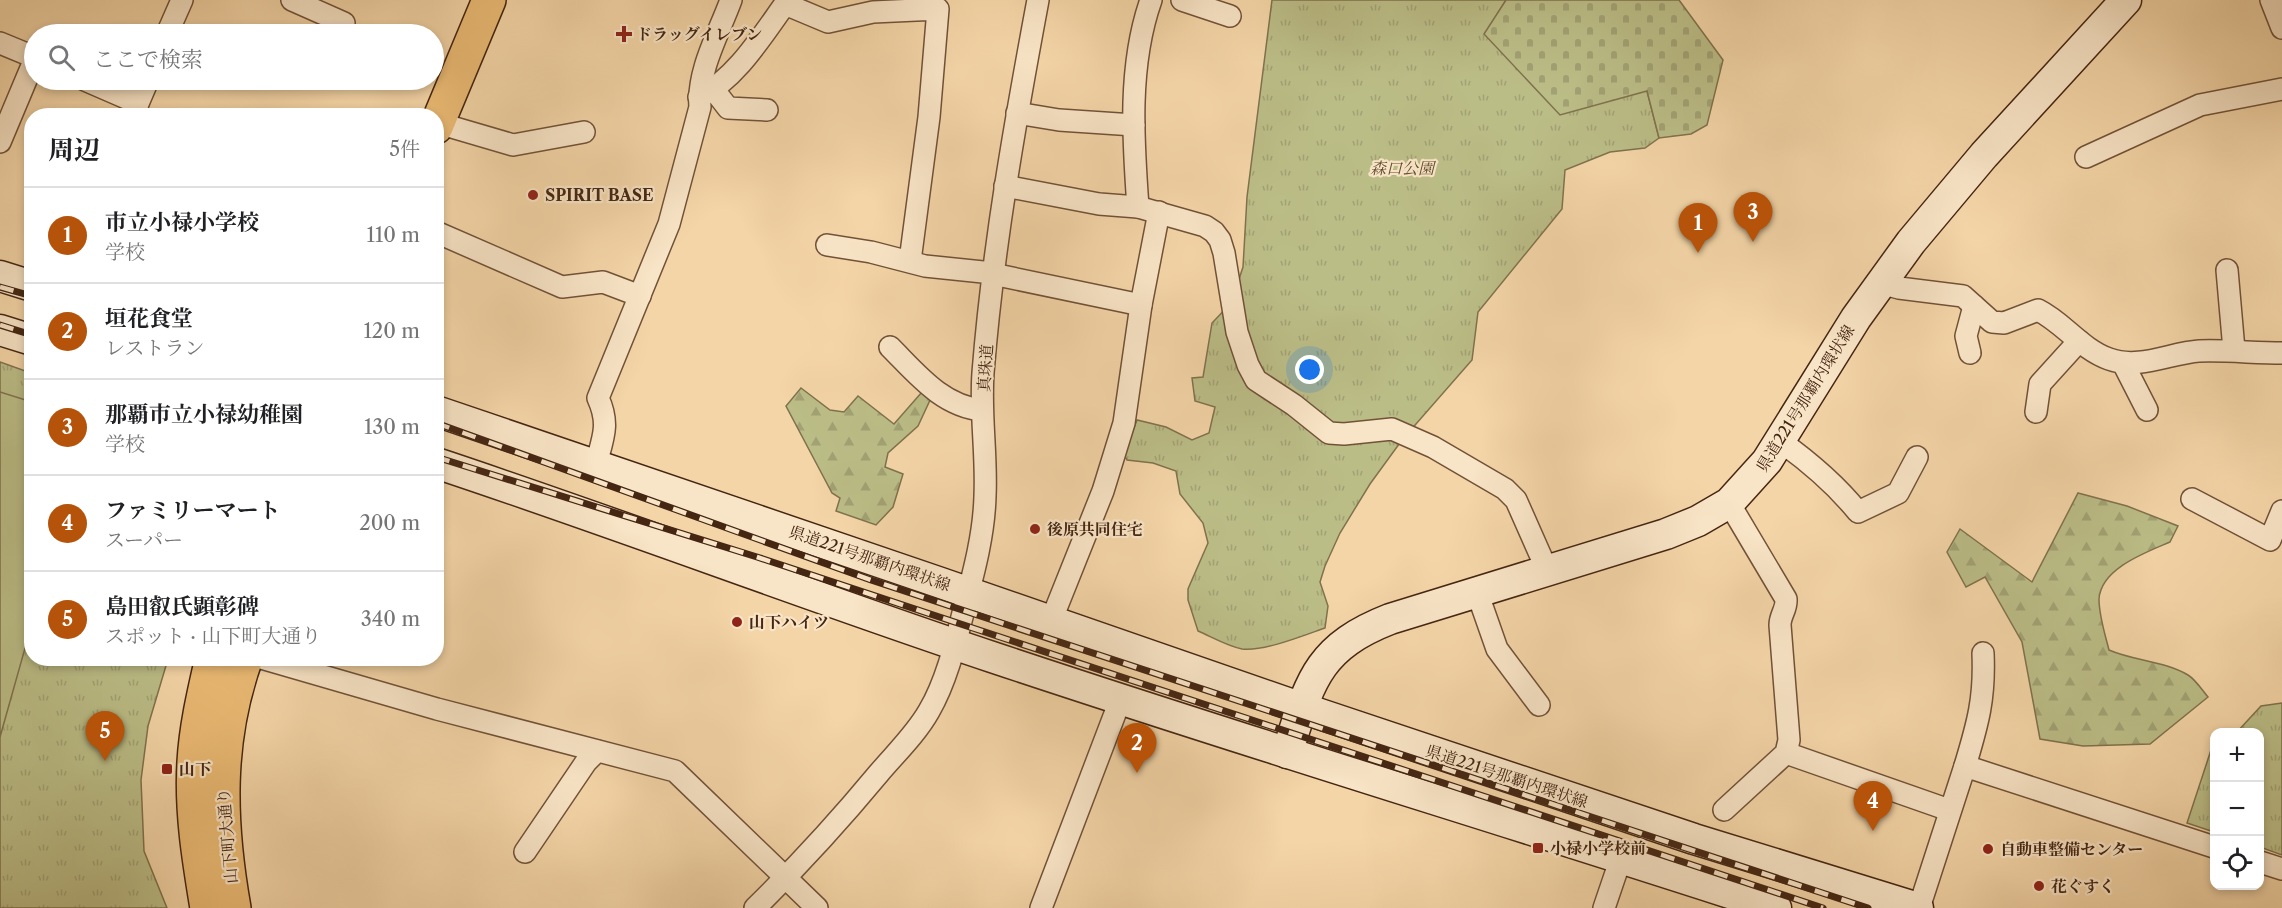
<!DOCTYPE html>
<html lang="ja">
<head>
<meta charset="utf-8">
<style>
	:root { --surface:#fff; --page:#f2f2f2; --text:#202124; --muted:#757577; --line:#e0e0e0; --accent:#b45309 }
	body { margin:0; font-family:"Libre Caslon Text","Noto Serif JP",serif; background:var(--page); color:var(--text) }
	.controls { position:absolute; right:18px; bottom:18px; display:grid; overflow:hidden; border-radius:12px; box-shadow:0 3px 9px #0003 }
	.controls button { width:54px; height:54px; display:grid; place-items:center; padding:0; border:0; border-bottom:2px solid var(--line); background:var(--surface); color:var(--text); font:30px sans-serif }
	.you { position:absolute; left:1310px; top:370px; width:21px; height:21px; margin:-15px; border:4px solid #fff; border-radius:50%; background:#1a73e8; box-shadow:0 0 0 9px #1a73e833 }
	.badge { display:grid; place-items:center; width:39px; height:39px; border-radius:50%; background:var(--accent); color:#fff; font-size:20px; font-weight:700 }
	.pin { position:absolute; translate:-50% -50px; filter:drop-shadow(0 2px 3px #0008) }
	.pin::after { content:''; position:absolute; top:32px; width:21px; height:18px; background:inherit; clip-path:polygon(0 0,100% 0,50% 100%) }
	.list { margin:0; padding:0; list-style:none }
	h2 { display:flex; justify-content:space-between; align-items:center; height:78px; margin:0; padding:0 24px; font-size:26px }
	h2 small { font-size:20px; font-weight:400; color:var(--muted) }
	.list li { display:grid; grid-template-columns:39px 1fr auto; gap:18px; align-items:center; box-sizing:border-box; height:96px; padding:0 24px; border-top:2px solid var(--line) }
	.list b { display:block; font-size:22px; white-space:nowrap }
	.list p { margin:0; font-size:20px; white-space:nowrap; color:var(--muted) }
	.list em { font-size:20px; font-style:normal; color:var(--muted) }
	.icon { flex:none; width:33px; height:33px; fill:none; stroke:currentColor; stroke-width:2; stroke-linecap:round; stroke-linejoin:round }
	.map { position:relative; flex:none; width:2282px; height:908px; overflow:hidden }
	.search { position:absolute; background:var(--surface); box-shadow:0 3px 9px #0003; left:24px; top:24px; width:420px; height:66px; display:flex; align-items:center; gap:15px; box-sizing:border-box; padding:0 21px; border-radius:33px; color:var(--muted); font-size:22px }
	.panel { position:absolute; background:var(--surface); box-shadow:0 3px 9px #0003; left:24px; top:108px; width:420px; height:558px; border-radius:24px }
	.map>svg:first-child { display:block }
</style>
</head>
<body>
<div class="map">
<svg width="2282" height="908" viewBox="0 0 2282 908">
	<defs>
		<pattern id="grass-tufts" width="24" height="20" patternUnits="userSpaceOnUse" patternTransform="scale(1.5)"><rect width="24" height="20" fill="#bbbd87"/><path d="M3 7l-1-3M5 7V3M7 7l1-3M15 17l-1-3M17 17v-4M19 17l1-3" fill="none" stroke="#a2a274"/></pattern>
		<pattern id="forest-firs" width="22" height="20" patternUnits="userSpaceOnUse" patternTransform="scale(1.5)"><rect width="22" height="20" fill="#bbbd87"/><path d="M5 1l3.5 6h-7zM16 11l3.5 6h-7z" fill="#a2a274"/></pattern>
		<pattern id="cemetery-stones" width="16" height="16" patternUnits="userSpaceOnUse" patternTransform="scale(1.5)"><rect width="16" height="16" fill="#bbbd87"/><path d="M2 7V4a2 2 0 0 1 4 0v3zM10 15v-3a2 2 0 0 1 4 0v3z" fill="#a2a274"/></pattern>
	</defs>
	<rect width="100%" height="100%" fill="#f4d5a7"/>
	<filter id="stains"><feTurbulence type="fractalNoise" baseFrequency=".00333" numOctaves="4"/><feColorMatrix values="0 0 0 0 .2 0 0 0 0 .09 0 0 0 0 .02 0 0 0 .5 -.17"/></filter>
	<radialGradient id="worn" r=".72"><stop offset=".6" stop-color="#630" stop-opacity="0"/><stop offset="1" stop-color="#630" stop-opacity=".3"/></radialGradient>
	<!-- grass -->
	<g fill="url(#grass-tufts)" stroke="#80724d" stroke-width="1.5">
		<path d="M 1272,0 L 1506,0 L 1485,34 L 1647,91 L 1659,138 L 1645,148 L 1610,152 L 1565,170 L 1562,209 L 1478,312 L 1472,360 L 1402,440 L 1370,484 L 1340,533 L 1325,566 L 1320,582 L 1328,606 L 1325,628 C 1305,635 1263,652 1242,649 C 1227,646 1212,637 1198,631 L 1188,600 L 1188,589 L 1208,543 L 1203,523 L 1180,494 L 1176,471 L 1153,463 L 1127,460 L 1124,454 L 1137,420 L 1166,427 L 1192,440 L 1209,433 L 1215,407 L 1195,401 L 1192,378 L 1203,377 L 1212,323 L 1231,303 L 1243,267 L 1247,197 Z"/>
		<path d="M 0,362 L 31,373 L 32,658 L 168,659 L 148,726 L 141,780 L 144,851 L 167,908 L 0,908 Z"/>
		<path d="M 2282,703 L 2282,855 L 2260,847 L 2260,732 L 2237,732 L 2261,706 Z"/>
		<path d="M 2213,744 L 2214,745 L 2214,832 L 2187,823 Z"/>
	</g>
	<!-- forest -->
	<g fill="url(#forest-firs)" stroke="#80724d" stroke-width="1.5">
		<path d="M 801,388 L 830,410 L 844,412 L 858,396 L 894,424 L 922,392 L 931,398 L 918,426 L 888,453 L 885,467 L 903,474 L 893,507 L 876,525 L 836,511 L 840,498 L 832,493 L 786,406 Z"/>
		<path d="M 2078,493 L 2127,506 L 2178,526 L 2170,542 C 2147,552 2101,568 2099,599 C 2099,616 2105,634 2109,650 C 2134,661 2165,661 2188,675 C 2196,680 2202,690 2208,697 L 2150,744 L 2083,746 L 2040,739 L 2022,642 L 1985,577 L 1966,587 L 1947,552 L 1960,529 L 2032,582 Z"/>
	</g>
	<!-- cemetery -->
	<path fill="url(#cemetery-stones)" stroke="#80724d" stroke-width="1.5" d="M 1506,0 L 1679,0 L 1723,60 L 1707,125 L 1691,134 L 1659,138 L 1647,91 L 1560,115 L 1484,34 Z"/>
	<!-- garden -->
	<path fill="#bbbd87" stroke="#80724d" stroke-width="1.5" d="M 0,392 L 32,402 L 31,627 L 0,737 Z"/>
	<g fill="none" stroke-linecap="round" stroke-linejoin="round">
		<!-- street casing -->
		<g stroke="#715238" stroke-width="24">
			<g id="street">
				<path d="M 292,0 L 344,23"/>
				<path d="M 1182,0 L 1230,16"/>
				<path d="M 2271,0 L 2282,28"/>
				<path d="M 167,34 L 182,0"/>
				<path d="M 0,43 L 34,57"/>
				<path d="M 85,80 L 138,103"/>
				<path d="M 714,90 L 728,108 L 767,110"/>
				<path d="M 699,97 C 735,80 762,36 785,4 L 828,22 L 873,12 L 938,9 L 929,117 L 910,261"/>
				<path d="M 1017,113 L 1059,120 L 1134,125"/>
				<path d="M 133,115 L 148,80"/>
				<path d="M 438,123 L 513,145 L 584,132"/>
				<path d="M 0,142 L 34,61"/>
				<path d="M 2086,157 L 2200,105 L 2282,89"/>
				<path d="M 1005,186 L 1099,204 L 1138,207 L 1205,226 L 1214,232 L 1220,240 L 1224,253 L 1237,332 L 1248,365 L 1256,380 L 1294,405 L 1329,433 L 1344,434 L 1392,429 L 1433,447 L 1505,489 L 1516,500 L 1547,570"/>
				<path d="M 1138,207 C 1133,139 1128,65 1151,0"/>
				<path d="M 436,232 L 562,287 L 603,282 L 640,296"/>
				<path d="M 827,245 L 871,252 L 925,266 L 983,272 L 1141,305"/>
				<path d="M 2227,270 L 2234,350"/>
				<path d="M 1880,283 L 1899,288 L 1963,296 L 1992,322 L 2004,323 L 2038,310 C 2064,323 2081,349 2109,359 C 2139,370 2170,353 2199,351 C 2227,350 2254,353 2282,353"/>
				<path d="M 890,347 C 917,374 942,406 982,410"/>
				<path d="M 1970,353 L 1966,336 L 1974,306"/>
				<path d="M 2123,363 L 2147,410"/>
				<path d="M 2036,412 L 2040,384 L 2079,341"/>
				<path d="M 1780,441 C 1808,461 1837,486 1858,512 L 1898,493 L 1917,457"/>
				<path d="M 596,464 C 603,438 610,424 598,398 L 669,224 L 700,107 C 697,71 719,33 731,0"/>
				<path d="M 2192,499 L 2270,540 L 2282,511"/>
				<path d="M 1477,592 L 1497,649 L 1539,705"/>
				<path d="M 1051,621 L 1103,491 L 1124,423 L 1141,305 L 1159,212"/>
				<path d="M 261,658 L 437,709 L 675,771 L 817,908"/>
				<path d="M 1786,753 L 1949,810"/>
				<path d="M 1965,766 C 1978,723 1985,698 1983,653"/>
				<path d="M 1724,810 L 1786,753 L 1789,740 L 1780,625 C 1780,615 1787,609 1786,599 L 1729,503"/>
				<path d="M 525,852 L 586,762 L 597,751"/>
				<path d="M 2260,862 L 2282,869"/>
				<path d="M 755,908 C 799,865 840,820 879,773 C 896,753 916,734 929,711 C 946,682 955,645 963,613 C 973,575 984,536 985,496 C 987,455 980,414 983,373 C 993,247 1015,123 1038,0"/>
				<path d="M 1041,908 L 1121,698"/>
				<path d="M 1604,908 L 1621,858"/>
				<path d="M 1919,908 L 1965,766 L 2214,847"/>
			</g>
		</g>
		<!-- secondary casing -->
		<g stroke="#452613" stroke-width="33">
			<g id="secondary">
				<path d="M 0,276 L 32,286"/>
				<path d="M 0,330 L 32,340"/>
				<path d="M 436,411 L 941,583 L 1302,708 L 1694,839 L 1918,908"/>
				<path d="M 436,463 C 623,525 806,595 992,657 C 1252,744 1515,823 1776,908"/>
				<path d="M 1287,753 C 1310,682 1316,648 1390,619 L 1666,534 L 1698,521 L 1729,503 L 1767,461 L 1856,318 L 1911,242 L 1984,155 L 2126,0"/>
			</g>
		</g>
		<!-- primary casing -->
		<g stroke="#452613" stroke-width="36">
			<g id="primary">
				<path d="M 436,127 L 489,0"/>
				<path d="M 207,908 C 199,860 191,811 194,762 C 196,727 204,693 212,658"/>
				<path d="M 234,908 C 219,823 216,741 246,658"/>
			</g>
		</g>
		<!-- street -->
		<use href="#street" stroke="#f8e4c6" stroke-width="21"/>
		<!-- secondary -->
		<use href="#secondary" stroke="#f8e4c6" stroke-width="30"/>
		<!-- primary -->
		<use href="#primary" stroke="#eaba74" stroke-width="33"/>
		<!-- rail casing -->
		<g stroke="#452613" stroke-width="7">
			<g id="rail">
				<path d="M 0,287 L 32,296"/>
				<path d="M 0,325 L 32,335"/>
				<path d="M 436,423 L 871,580 L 1868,908"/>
				<path d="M 436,457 L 757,557 L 1823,908"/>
			</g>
		</g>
		<!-- rail -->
		<use href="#rail" stroke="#f8e4c6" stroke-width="4.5" stroke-dasharray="14" stroke-linecap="butt"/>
	</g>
	<!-- markers -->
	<g fill="#8f2418" stroke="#f8e4c6" stroke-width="2">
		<path d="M621 25h6v6h6v6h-6v6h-6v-6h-6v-6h6z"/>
		<circle cx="533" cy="195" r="6"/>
		<circle cx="1035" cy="529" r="6"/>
		<circle cx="737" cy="622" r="6"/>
		<rect x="161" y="763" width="12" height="12" rx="3"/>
		<rect x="1532" y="842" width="12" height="12" rx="3"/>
		<circle cx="1988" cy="849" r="6"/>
		<circle cx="2039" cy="886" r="6"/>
	</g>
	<g text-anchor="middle" stroke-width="4.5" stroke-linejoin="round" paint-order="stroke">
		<!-- poi labels -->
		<g font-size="16" font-weight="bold" fill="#452613" stroke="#f8e4c6" text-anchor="start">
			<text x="636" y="40">ドラッグイレブン</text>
			<text x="545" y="201">SPIRIT BASE</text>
			<text x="1047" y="535">後原共同住宅</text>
			<text x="749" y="628">山下ハイツ</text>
			<text x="179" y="775">山下</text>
			<text x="1550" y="854">小禄小学校前</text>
			<text x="2000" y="855">自動車整備センター</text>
			<text x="2051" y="892">花ぐすく</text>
		</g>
		<!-- park labels -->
		<g font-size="16" font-style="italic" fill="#624c30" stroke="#f8e4c6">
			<text x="1402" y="174">森口公園</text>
		</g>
		<!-- street labels -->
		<g font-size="16" fill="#452613" stroke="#f8e4c6">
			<text transform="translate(985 368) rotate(-86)" y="6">真珠道</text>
			<text transform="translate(1805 398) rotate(-58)" y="6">県道221号那覇内環状線</text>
			<text transform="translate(870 558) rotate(19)" y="6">県道221号那覇内環状線</text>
			<text transform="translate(1507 776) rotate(18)" y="6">県道221号那覇内環状線</text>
			<text transform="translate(227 836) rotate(-95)" y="6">山下町大通り</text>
		</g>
	</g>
	<rect width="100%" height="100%" filter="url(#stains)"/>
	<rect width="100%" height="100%" fill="url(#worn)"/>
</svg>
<div class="controls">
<button>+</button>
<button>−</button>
<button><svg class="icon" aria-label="locate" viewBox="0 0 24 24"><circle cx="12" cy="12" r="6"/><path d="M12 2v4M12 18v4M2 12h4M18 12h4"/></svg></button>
</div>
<div class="you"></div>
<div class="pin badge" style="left:1698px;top:253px">1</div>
<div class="pin badge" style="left:1137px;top:773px">2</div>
<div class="pin badge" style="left:1753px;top:242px">3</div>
<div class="pin badge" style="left:1873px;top:831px">4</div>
<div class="pin badge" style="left:105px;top:761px">5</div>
<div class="search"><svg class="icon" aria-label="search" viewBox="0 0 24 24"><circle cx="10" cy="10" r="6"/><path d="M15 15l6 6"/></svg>ここで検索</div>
<section class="panel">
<h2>周辺<small>5件</small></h2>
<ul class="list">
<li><span class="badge">1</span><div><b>市立小禄小学校</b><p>学校</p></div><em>110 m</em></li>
<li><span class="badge">2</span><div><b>垣花食堂</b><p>レストラン</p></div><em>120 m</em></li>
<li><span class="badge">3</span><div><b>那覇市立小禄幼稚園</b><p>学校</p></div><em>130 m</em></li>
<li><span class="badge">4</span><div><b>ファミリーマート</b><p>スーパー</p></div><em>200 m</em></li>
<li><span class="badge">5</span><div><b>島田叡氏顕彰碑</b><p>スポット · 山下町大通り</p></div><em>340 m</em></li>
</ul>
</section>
</div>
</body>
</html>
